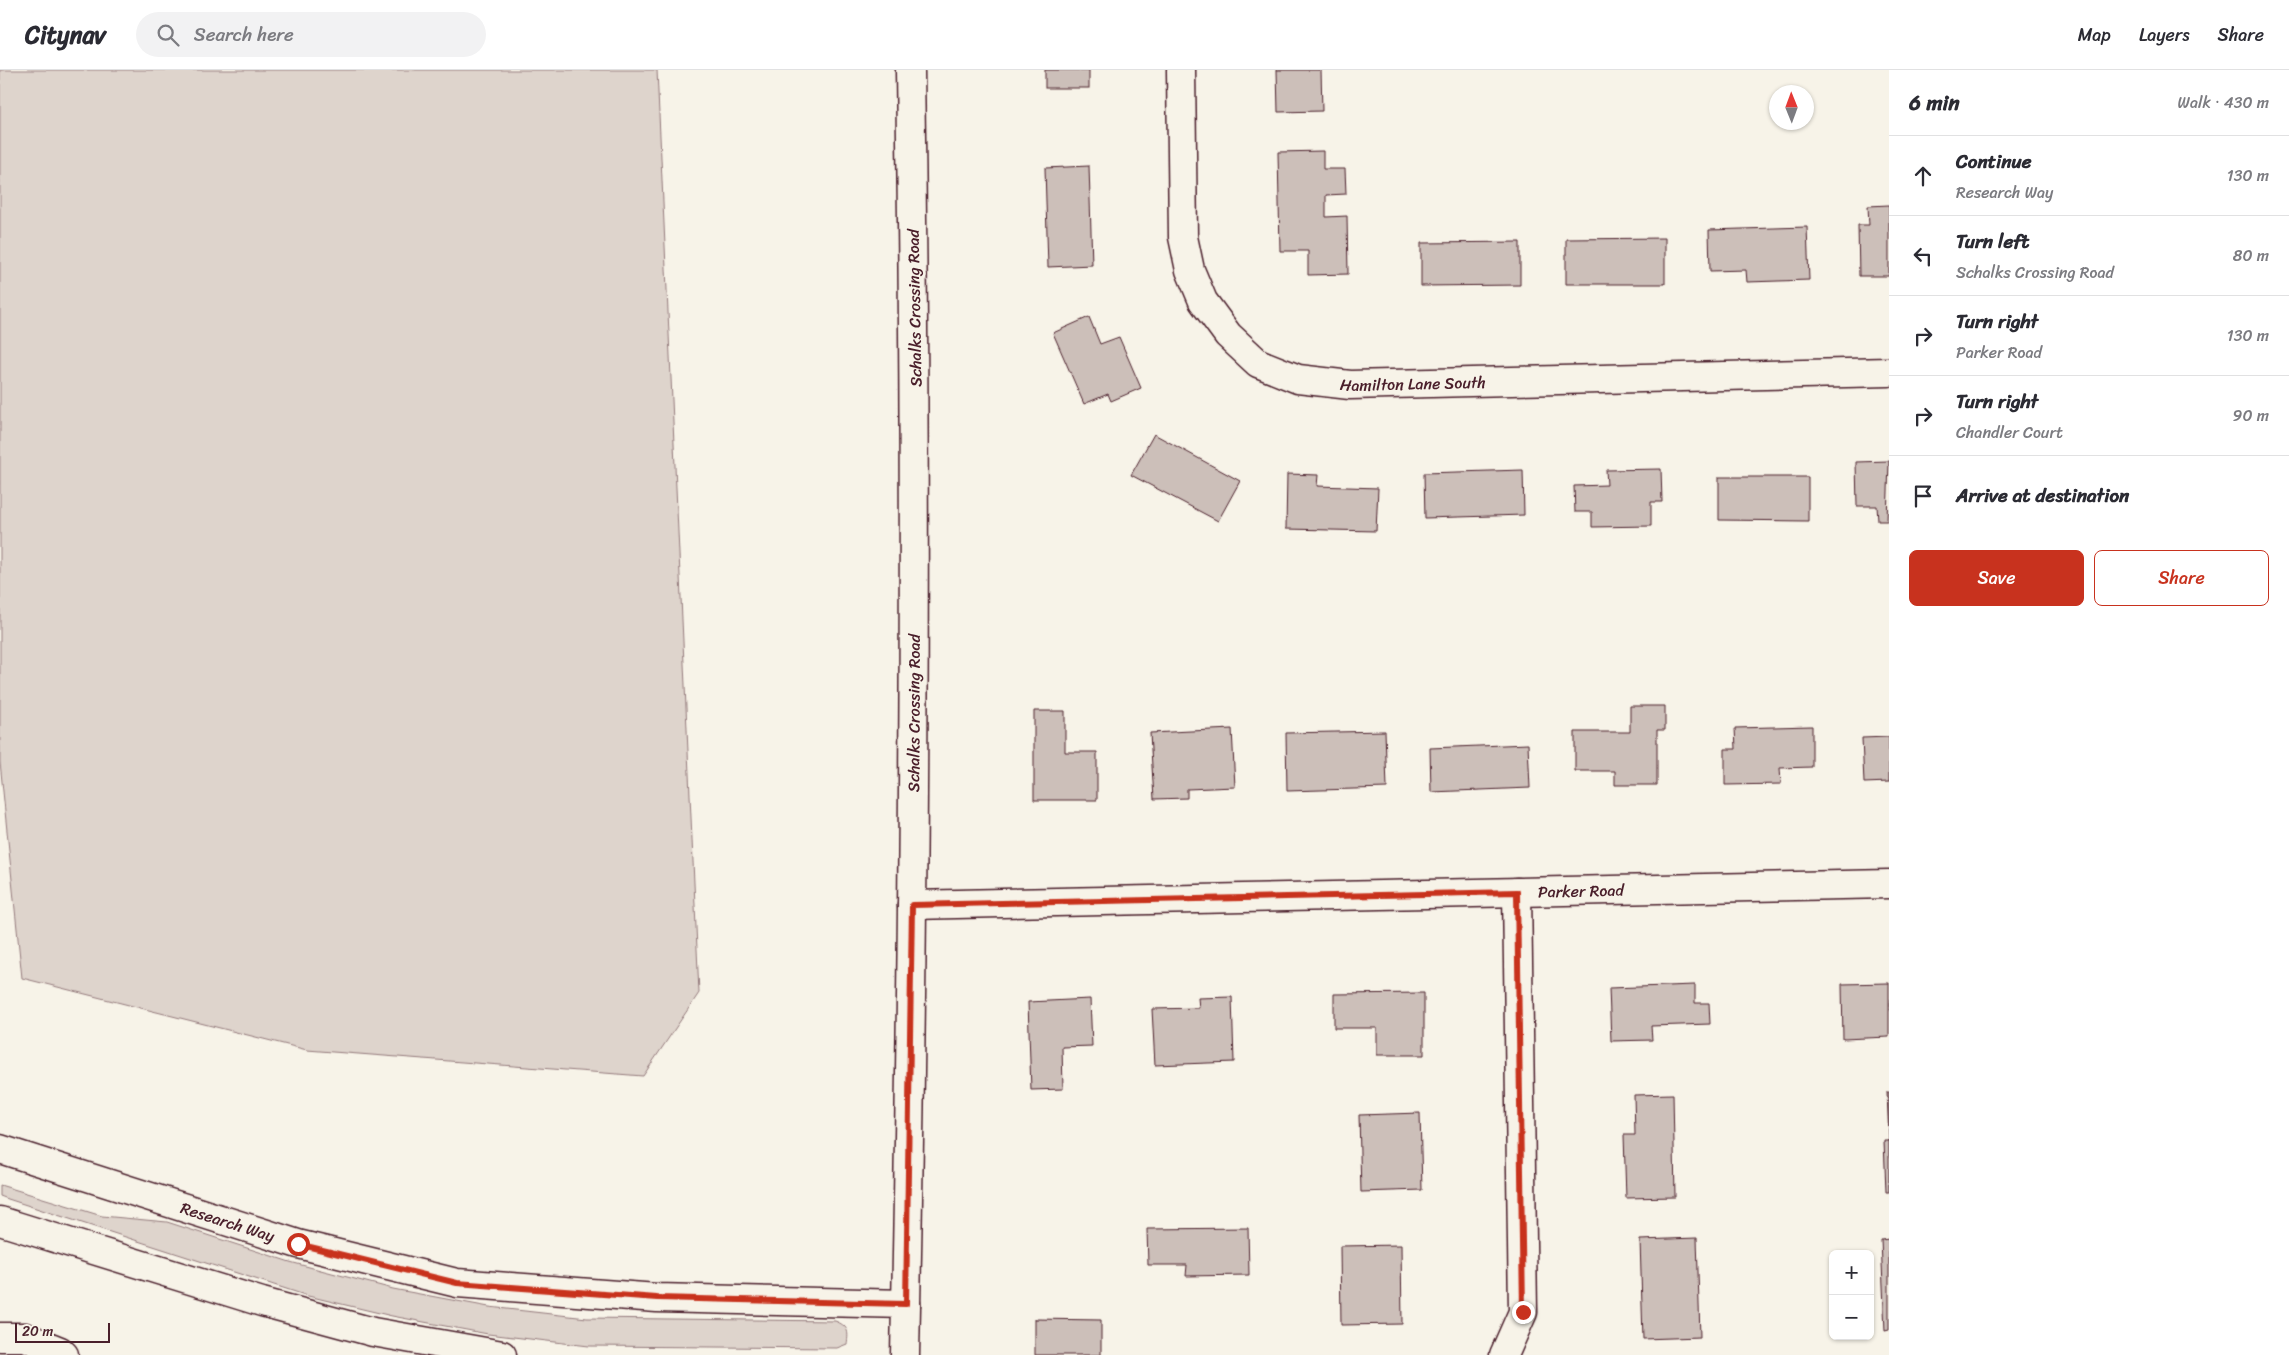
<!DOCTYPE html>
<html lang="en">
<head>
<meta charset="utf-8">
<style>
	:root { --surface:#fff; --page:#f2f2f3; --text:#2b2b33; --muted:#7c7c81; --line:#e1e1e2; --accent:#c8321e }
	body { margin:0; font-family:Sriracha,sans-serif; background:var(--page); color:var(--text) }
	.controls { position:absolute; right:15px; bottom:15px; display:grid; overflow:hidden; border-radius:8px; box-shadow:0 1px 4px #0004 }
	.controls button { width:45px; height:45px; display:grid; place-items:center; padding:0; border:0; border-bottom:1px solid var(--line); background:var(--surface); color:var(--text); font:25px sans-serif }
	.compass { position:absolute; left:1769px; top:15px; width:45px; height:45px; border-radius:50%; background:var(--surface); box-shadow:0 1px 4px #0004; rotate:359deg }
	.scale { position:absolute; left:15px; bottom:12px; width:95px; box-sizing:border-box; padding-left:5px; border:2px solid #4a1f2b; border-top:0; font-size:14px; line-height:18px; white-space:nowrap; color:#4a1f2b; -webkit-text-stroke:4px #f7f3e8; paint-order:stroke }
	.stop { position:absolute; width:15px; height:15px; margin:-11px; border:4px solid #c8321e; border-radius:50%; background:#fff }
	.stop.end { background:#c8321e; border-color:#fff; box-shadow:0 1px 5px #0008 }
	.list { margin:0; padding:0; list-style:none }
	h2 { display:flex; justify-content:space-between; align-items:center; height:65px; margin:0; padding:0 20px; font-size:21px }
	h2 small { font-size:16px; font-weight:400; color:var(--muted) }
	.list li { display:grid; grid-template-columns:32px 1fr auto; gap:15px; align-items:center; box-sizing:border-box; height:80px; padding:0 20px; border-top:1px solid var(--line) }
	.list b { display:block; font-size:19px; white-space:nowrap }
	.list p { margin:0; font-size:16px; white-space:nowrap; color:var(--muted) }
	.list em { font-size:16px; font-style:normal; color:var(--muted) }
	.actions { display:flex; gap:10px; padding:15px 20px }
	.actions a { flex:1; padding:11px 0; border:1px solid var(--accent); border-radius:8px; text-align:center; font-size:18px; color:var(--accent) }
	.actions .main { background:var(--accent); color:#fff }
	.icon { flex:none; width:28px; height:28px; fill:none; stroke:currentColor; stroke-width:2; stroke-linecap:round; stroke-linejoin:round }
	.map { position:relative; flex:none; width:1889px; height:1285px; overflow:hidden }
	header { display:flex; align-items:center; gap:30px; box-sizing:border-box; height:70px; padding:0 25px; background:var(--surface); border-bottom:1px solid var(--line) }
	header strong { font-size:24px }
	nav { display:flex; gap:28px; margin-inline-start:auto; font-size:18px }
	.search { width:350px; height:45px; background:var(--page); display:flex; align-items:center; gap:12px; box-sizing:border-box; padding:0 18px; border-radius:28px; color:var(--muted); font-size:19px }
	main { display:flex }
	aside { flex:1; background:var(--surface) }
	.map>svg:first-child { display:block }
</style>
</head>
<body>
<header>
<strong>Citynav</strong>
<div class="search"><svg class="icon" aria-label="search" viewBox="0 0 24 24"><circle cx="10" cy="10" r="6"/><path d="M15 15l6 6"/></svg>Search here</div>
<nav><a>Map</a><a>Layers</a><a>Share</a></nav>
</header>
<main>
<div class="map">
<svg width="1889" height="1285" viewBox="0 0 1889 1285">
	<rect width="100%" height="100%" fill="#f7f3e8"/>
	<filter id="ink" filterUnits="userSpaceOnUse"><feTurbulence type="fractalNoise" baseFrequency=".02" numOctaves="2"/><feDisplacementMap in="SourceGraphic" scale="10" xChannelSelector="R" yChannelSelector="G"/><feConvolveMatrix kernelMatrix="1 2 1 2 8 2 1 2 1" color-interpolation-filters="sRGB"/></filter>
	<g filter="url(#ink)">
		<!-- green -->
		<g fill="#ded4cc" stroke="#947a7c">
			<path d="M 0,0 L 657,0 L 699,923 L 643,1006 L 307,980 L 22,908 L 0,692 Z"/>
			<path d="M 0,1115 L 102,1146 L 167,1152 L 290,1192 L 393,1219 L 489,1237 L 587,1248 L 835,1251 C 848,1256 849,1261 847,1274 L 837,1278 L 589,1276 L 488,1264 L 392,1246 L 308,1226 L 8,1129 L 0,1126 Z"/>
		</g>
		<!-- building -->
		<g fill="#ccbfb9" stroke="#4a1f2b">
			<rect x="1045" y="0" width="44" height="18"/>
			<path d="M 1277,0 L 1321,0 L 1322,41 L 1278,42 Z"/>
			<path d="M 1323,81 L 1323,99 L 1345,99 L 1346,124 L 1326,125 L 1326,147 L 1347,146 L 1348,204 L 1308,205 L 1308,181 L 1280,181 L 1278,82 Z"/>
			<path d="M 1089,96 L 1092,195 L 1048,197 L 1045,98 Z"/>
			<path d="M 1889,135 L 1889,206 L 1859,206 L 1858,155 L 1869,155 L 1868,136 Z"/>
			<path d="M 1807,157 L 1809,210 L 1747,212 L 1746,200 L 1710,201 L 1709,160 Z"/>
			<path d="M 1665,168 L 1665,214 L 1566,214 L 1566,169 Z"/>
			<path d="M 1520,172 L 1520,215 L 1421,216 L 1421,173 Z"/>
			<path d="M 1089,247 L 1100,274 L 1119,267 L 1141,318 L 1111,331 L 1108,324 L 1084,334 L 1053,263 Z"/>
			<path d="M 1154,364 L 1240,411 L 1218,451 L 1131,405 Z"/>
			<path d="M 1889,391 L 1887,451 L 1878,451 L 1877,436 L 1857,436 L 1856,392 Z"/>
			<path d="M 1661,399 L 1662,432 L 1651,432 L 1651,456 L 1592,457 L 1592,442 L 1575,442 L 1574,416 L 1607,415 L 1606,400 Z"/>
			<path d="M 1523,400 L 1524,445 L 1425,448 L 1424,403 Z"/>
			<path d="M 1287,404 L 1318,405 L 1317,416 L 1378,418 L 1376,461 L 1286,459 Z"/>
			<path d="M 1719,407 L 1808,407 L 1808,451 L 1719,450 Z"/>
			<path d="M 1630,636 L 1665,636 L 1665,660 L 1657,660 L 1657,715 L 1615,715 L 1615,701 L 1575,701 L 1575,662 L 1630,662 Z"/>
			<path d="M 1034,641 L 1065,641 L 1065,682 L 1097,682 L 1097,730 L 1034,730 Z"/>
			<path d="M 1812,656 L 1812,697 L 1780,698 L 1781,714 L 1725,715 L 1725,679 L 1736,679 L 1735,658 Z"/>
			<path d="M 1232,659 L 1235,717 L 1187,719 L 1187,728 L 1154,729 L 1150,663 Z"/>
			<path d="M 1385,661 L 1387,718 L 1287,721 L 1286,663 Z"/>
			<path d="M 1889,667 L 1889,712 L 1864,713 L 1862,668 Z"/>
			<path d="M 1528,674 L 1530,718 L 1431,722 L 1430,678 Z"/>
			<path d="M 1889,913 L 1889,967 L 1843,969 L 1842,914 Z"/>
			<path d="M 1695,915 L 1695,933 L 1709,933 L 1710,954 L 1651,956 L 1652,970 L 1611,971 L 1609,918 Z"/>
			<path d="M 1424,923 L 1424,985 L 1377,985 L 1377,958 L 1334,958 L 1334,924 Z"/>
			<path d="M 1232,927 L 1234,992 L 1155,995 L 1152,939 L 1199,938 L 1198,928 Z"/>
			<path d="M 1090,929 L 1092,976 L 1062,977 L 1063,1019 L 1031,1020 L 1028,932 Z"/>
			<path d="M 1887,1022 L 1889,1022 L 1889,1122 L 1886,1122 L 1884,1071 L 1889,1071 Z"/>
			<path d="M 1673,1024 L 1675,1127 L 1626,1128 L 1624,1065 L 1635,1065 L 1634,1025 Z"/>
			<path d="M 1420,1043 L 1422,1120 L 1361,1122 L 1359,1045 Z"/>
			<path d="M 1248,1158 L 1249,1205 L 1186,1206 L 1187,1195 L 1148,1195 L 1147,1159 Z"/>
			<path d="M 1697,1168 L 1700,1267 L 1643,1269 L 1640,1170 Z"/>
			<path d="M 1889,1169 L 1889,1260 L 1885,1261 L 1881,1170 Z"/>
			<path d="M 1401,1175 L 1402,1254 L 1341,1255 L 1340,1176 Z"/>
			<path d="M 1035,1249 L 1101,1250 L 1101,1285 L 1035,1285 Z"/>
		</g>
		<g fill="none" stroke-linecap="round" stroke-linejoin="round">
			<!-- minor casing -->
			<g stroke="#4a1f2b" stroke-width="31">
				<g id="minor">
					<path id="s1" d="M 1181,0 L 1183,167 L 1190,200 L 1203,231 L 1228,265 L 1258,293 L 1298,309 L 1350,315 L 1889,302"/>
					<path id="s2" d="M 912,835 L 1889,814"/>
					<path id="s3" d="M 0,1079 L 298,1174 L 457,1213 L 657,1228 L 906,1234"/>
					<path d="M 0,1151 L 262,1232 L 373,1262 L 502,1285"/>
					<path d="M 0,1267 L 25,1267 L 60,1281 L 64,1285"/>
					<path id="s4" d="M 905,1285 C 914,857 917,428 910,0"/>
					<path d="M 1504,1285 L 1523,1242 L 1517,822"/>
				</g>
			</g>
			<!-- minor -->
			<use href="#minor" stroke="#f7f3e8" stroke-width="28"/>
		</g>
	</g>
	<g fill="none" stroke-linecap="round" stroke-linejoin="round" filter="url(#ink)">
		<!-- route -->
		<path stroke="#c8321e" stroke-width="6" d="M 298,1174 L 457,1213 L 657,1228 L 906,1234 L 912,835 L 1517,822 L 1523,1242"/>
	</g>
	<g text-anchor="middle" stroke-width="5" stroke-linejoin="round" paint-order="stroke">
		<!-- street labels -->
		<g font-size="16" fill="#4a1f2b" stroke="#f7f3e8">
			<text transform="translate(914 238) rotate(-91)" y="6">Schalks Crossing Road</text>
			<text dy="6" stroke="none"><textPath href="#s1" startOffset="476">Hamilton Lane South</textPath></text>
			<text dy="6" stroke="none"><textPath href="#s4" startOffset="642">Schalks Crossing Road</textPath></text>
			<text dy="6" stroke="none"><textPath href="#s2" startOffset="669">Parker Road</textPath></text>
			<text dy="6" stroke="none"><textPath href="#s3" startOffset="239">Research Way</textPath></text>
		</g>
	</g>
</svg>
<div class="controls">
<button>+</button>
<button>−</button>
</div>
<svg class="compass" viewBox="-18 -18 36 36"><path d="M0-13l5 13h-10z" fill="#e53935"/><path d="M0 13l5-13h-10z" fill="#7c7c81"/></svg>
<div class="scale">20 m</div>
<div class="stop" style="left:298px;top:1174px"></div>
<div class="stop end" style="left:1523px;top:1242px"></div>
</div>
<aside>
<h2>6 min<small>Walk · 430 m</small></h2>
<ul class="list">
<li><svg class="icon" aria-label="ahead" viewBox="0 0 24 24"><path d="M12 20V5M6 11l6-6 6 6"/></svg><div><b>Continue</b><p>Research Way</p></div><em>130 m</em></li>
<li><svg class="icon" aria-label="left" viewBox="0 0 24 24"><path d="M17 20v-9H6M10 6l-5 5 5 5"/></svg><div><b>Turn left</b><p>Schalks Crossing Road</p></div><em>80 m</em></li>
<li><svg class="icon" aria-label="right" viewBox="0 0 24 24"><path d="M7 20v-9h11M14 6l5 5-5 5"/></svg><div><b>Turn right</b><p>Parker Road</p></div><em>130 m</em></li>
<li><svg class="icon" aria-label="right" viewBox="0 0 24 24"><path d="M7 20v-9h11M14 6l5 5-5 5"/></svg><div><b>Turn right</b><p>Chandler Court</p></div><em>90 m</em></li>
<li><svg class="icon" aria-label="arrive" viewBox="0 0 24 24"><path d="M6 21V4h12l-3 4 3 4H6"/></svg><div><b>Arrive at destination</b></div></li>
</ul>
<div class="actions"><a class="main">Save</a><a>Share</a></div>
</aside>
</main>
</body>
</html>
